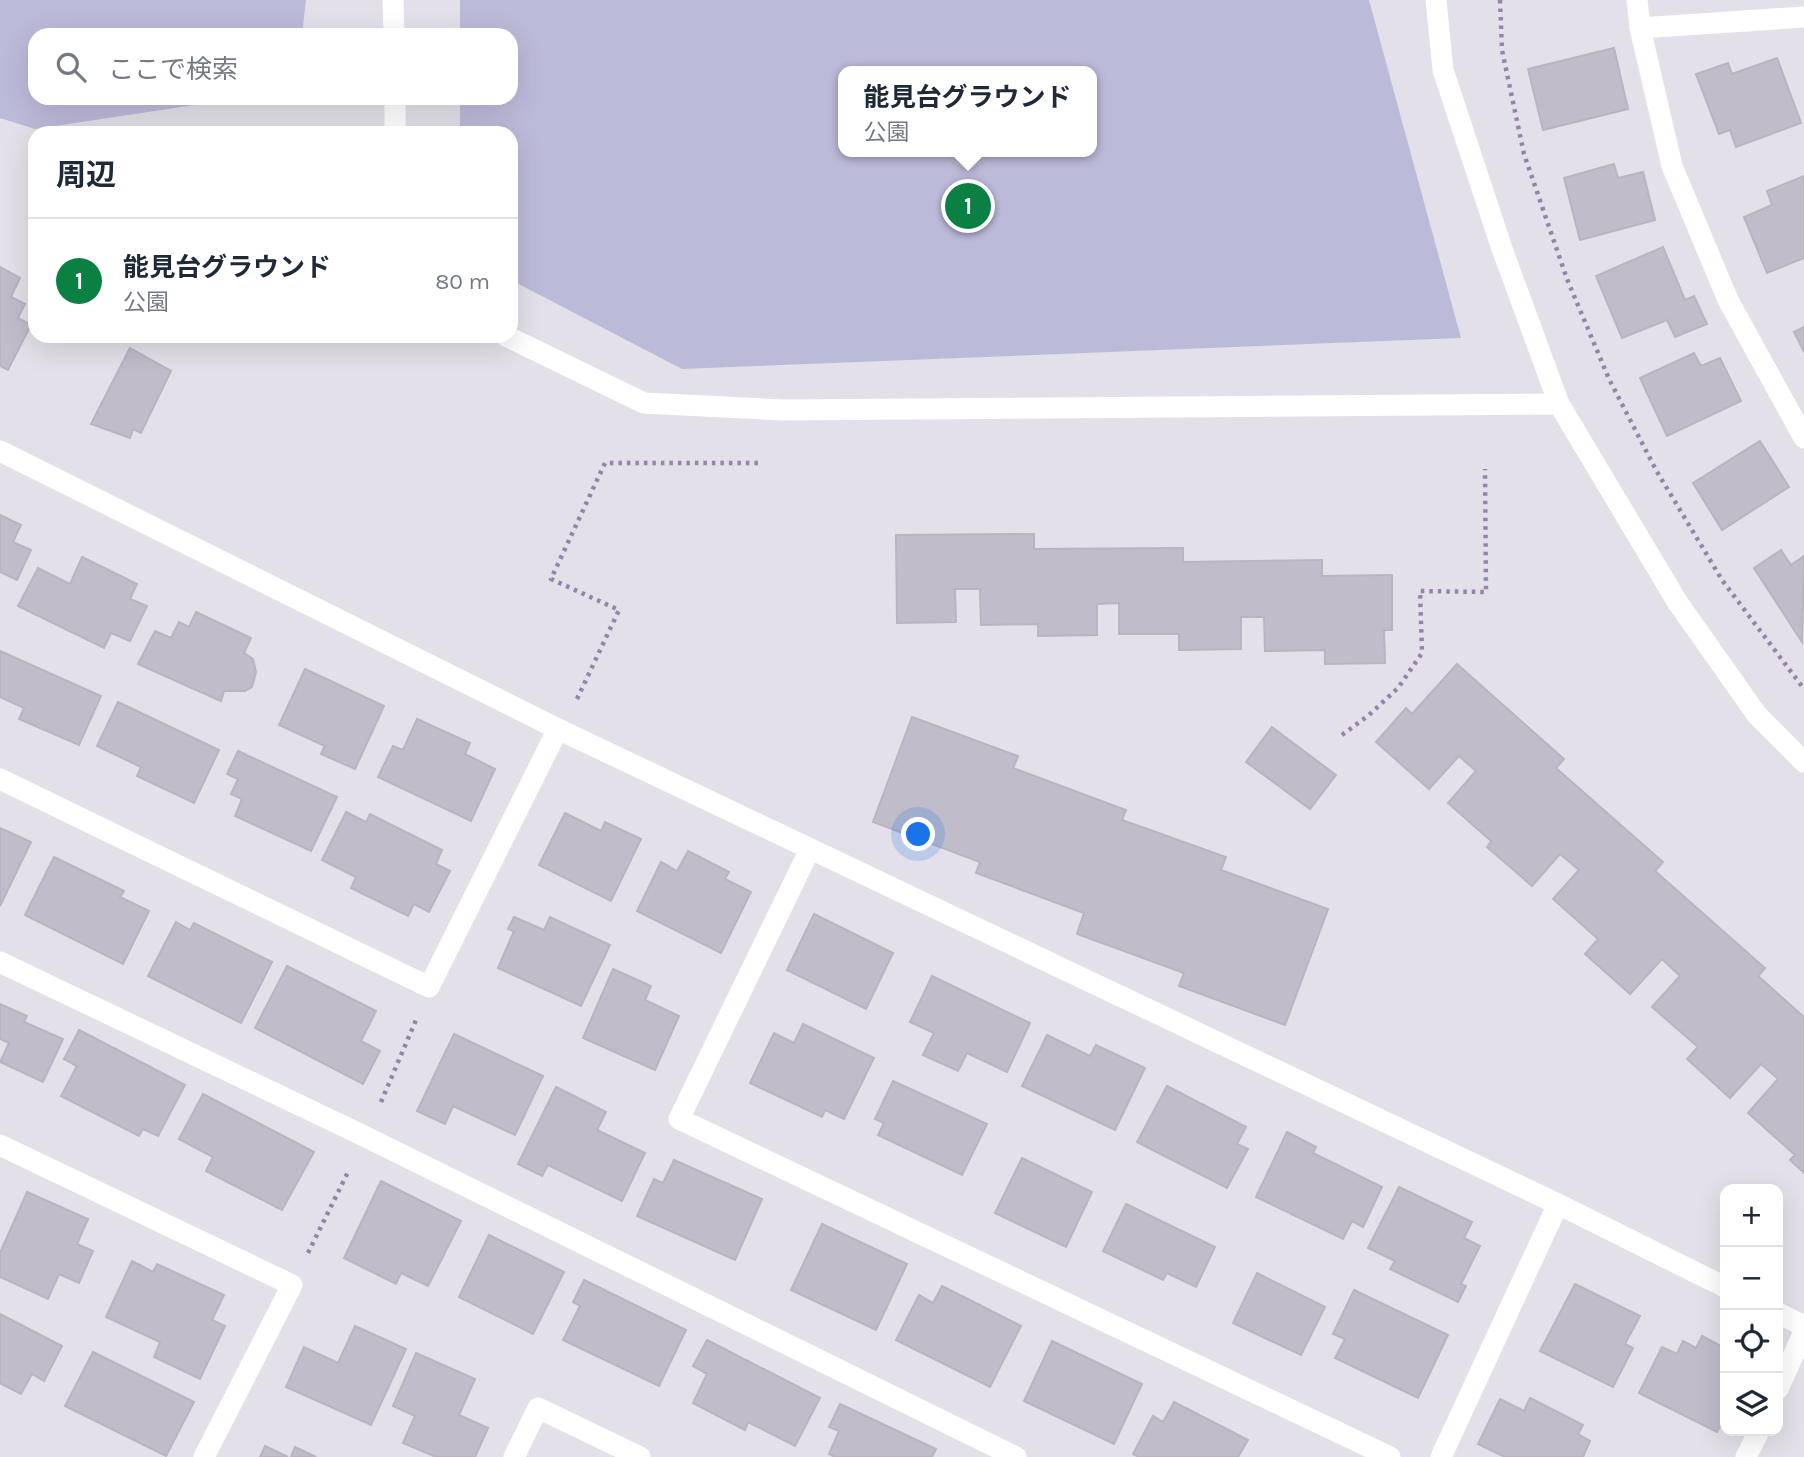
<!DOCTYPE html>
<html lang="ja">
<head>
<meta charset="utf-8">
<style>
	:root { --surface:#fff; --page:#f6f6f7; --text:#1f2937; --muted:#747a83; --line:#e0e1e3; --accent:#0b8043 }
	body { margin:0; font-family:Karla,"Noto Sans JP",sans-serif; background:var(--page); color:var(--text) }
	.controls { position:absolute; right:21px; bottom:21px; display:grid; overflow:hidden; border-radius:14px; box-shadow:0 7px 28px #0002 }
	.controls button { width:63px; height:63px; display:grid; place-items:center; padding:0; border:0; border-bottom:2px solid var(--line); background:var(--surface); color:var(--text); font:35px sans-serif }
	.you { position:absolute; left:919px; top:835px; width:24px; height:24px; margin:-18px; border:5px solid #fff; border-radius:50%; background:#1a73e8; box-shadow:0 0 0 10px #1a73e833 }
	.badge { display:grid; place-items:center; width:46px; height:46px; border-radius:50%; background:var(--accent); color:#fff; font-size:23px; font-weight:700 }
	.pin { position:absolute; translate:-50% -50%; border:4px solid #fff; box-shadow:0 2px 7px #0006 }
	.popup { position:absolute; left:838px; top:66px; width:259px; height:91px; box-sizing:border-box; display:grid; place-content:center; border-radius:14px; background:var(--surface); filter:drop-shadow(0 2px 5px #0005); font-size:23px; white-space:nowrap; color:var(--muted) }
	.popup b { font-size:26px; color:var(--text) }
	.popup::after { content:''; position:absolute; left:50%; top:100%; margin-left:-14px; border:14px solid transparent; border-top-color:var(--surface) }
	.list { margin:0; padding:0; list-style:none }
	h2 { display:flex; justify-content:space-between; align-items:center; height:91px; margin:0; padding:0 28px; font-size:30px }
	h2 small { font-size:23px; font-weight:400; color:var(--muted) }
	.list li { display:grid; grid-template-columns:46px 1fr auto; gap:21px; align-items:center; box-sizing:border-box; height:126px; padding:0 28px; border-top:2px solid var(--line) }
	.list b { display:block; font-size:26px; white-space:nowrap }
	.list p { margin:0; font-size:23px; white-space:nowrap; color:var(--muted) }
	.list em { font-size:23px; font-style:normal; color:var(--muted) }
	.icon { flex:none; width:38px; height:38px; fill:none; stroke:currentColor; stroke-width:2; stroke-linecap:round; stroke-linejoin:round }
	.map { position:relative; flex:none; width:1804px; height:1457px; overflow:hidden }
	.search { position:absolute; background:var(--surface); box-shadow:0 7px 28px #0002; left:28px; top:28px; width:490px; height:77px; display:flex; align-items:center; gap:18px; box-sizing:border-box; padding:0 24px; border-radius:21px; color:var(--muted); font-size:26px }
	.panel { position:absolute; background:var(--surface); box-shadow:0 7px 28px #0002; left:28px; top:126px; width:490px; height:217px; border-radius:21px }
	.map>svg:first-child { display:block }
</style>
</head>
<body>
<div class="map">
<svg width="1804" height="1457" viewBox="0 0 1804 1457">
	<rect width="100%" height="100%" fill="#e3e0e9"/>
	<!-- green -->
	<g fill="#bcbad9" fill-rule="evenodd">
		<path d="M 0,0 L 306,0 L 302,35 L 35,35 L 35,98 L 241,98 L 35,129 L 0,118 Z"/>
		<path d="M 460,0 L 1369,0 L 1461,338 L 682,369 L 511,280 L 511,133 L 460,133 L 460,98 L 511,98 L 511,35 L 460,35 ZM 844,71 L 1092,71 L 1092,152 L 844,152 Z"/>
	</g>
	<!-- building -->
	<g fill="#c1bcca" stroke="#b9b3c2" stroke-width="2">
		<path d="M 1614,48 L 1628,109 L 1543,130 L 1528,69 Z"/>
		<path d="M 1777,58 L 1801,123 L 1736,147 L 1730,130 L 1719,134 L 1696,74 L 1728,63 L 1732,74 Z"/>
		<path d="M 1614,164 L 1618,178 L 1643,172 L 1655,220 L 1580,240 L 1564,178 Z"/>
		<path d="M 1804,176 L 1804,258 L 1767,273 L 1744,217 L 1772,205 L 1767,191 Z"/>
		<path d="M 1663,247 L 1685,300 L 1694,296 L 1707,324 L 1675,337 L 1667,320 L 1622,338 L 1596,276 Z"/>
		<path d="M 0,267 L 20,278 L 11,297 L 25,304 L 18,318 L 31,325 L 8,370 L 0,366 Z"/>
		<path d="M 1804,327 L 1804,352 L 1794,332 Z"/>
		<path d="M 130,348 L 171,371 L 141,433 L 133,429 L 130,438 L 91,424 Z"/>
		<path d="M 1694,353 L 1701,366 L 1720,358 L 1741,401 L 1667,436 L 1640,378 Z"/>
		<path d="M 1760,441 L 1789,487 L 1722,530 L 1693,483 Z"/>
		<path d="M 0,515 L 21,525 L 13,542 L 31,550 L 17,580 L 0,572 Z"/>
		<path d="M 1034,534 L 1034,549 L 1183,548 L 1183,562 L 1322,560 L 1322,576 L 1392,575 L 1392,630 L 1384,630 L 1385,663 L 1325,664 L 1325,650 L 1265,651 L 1264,617 L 1241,617 L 1241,649 L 1179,650 L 1179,634 L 1119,634 L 1119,603 L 1097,604 L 1097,635 L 1038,636 L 1038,624 L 981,625 L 980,589 L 955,589 L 956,622 L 897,623 L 896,535 Z"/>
		<path d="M 1781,550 L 1791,565 L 1804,556 L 1802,642 L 1754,568 Z"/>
		<path d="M 82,557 L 137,584 L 130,599 L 147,606 L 130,641 L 111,633 L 104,648 L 18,606 L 38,568 L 70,584 Z"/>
		<path d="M 196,612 L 251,638 L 244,653 L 253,659 L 256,672 L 252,687 L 245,691 L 224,691 L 221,701 L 138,664 L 155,631 L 171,638 L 179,622 L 189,627 Z"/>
		<path d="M 0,651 L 101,696 L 79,745 L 19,719 L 24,708 L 0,697 Z"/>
		<path d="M 1457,664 L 1564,759 L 1556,768 L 1663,862 L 1655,871 L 1765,968 L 1758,976 L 1804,1017 L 1804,1173 L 1790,1160 L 1795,1155 L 1748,1113 L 1778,1079 L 1761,1064 L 1730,1098 L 1687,1059 L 1698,1047 L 1652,1007 L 1680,976 L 1662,959 L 1630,994 L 1585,954 L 1598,939 L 1553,899 L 1579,870 L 1560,854 L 1532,886 L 1487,847 L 1491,841 L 1448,803 L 1476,771 L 1459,756 L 1429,789 L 1376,742 L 1406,708 L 1412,714 Z"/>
		<path d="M 305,669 L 384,706 L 355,769 L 321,754 L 325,746 L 279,725 Z"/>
		<path d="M 118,702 L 219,750 L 194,803 L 137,776 L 141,767 L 97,746 Z"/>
		<path d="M 912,717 L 1018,756 L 1013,768 L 1126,810 L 1122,820 L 1226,857 L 1221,870 L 1328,909 L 1285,1025 L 1179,986 L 1184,973 L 1077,934 L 1084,913 L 976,873 L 980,862 L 873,822 Z"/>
		<path d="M 417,719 L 470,743 L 465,754 L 495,769 L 471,821 L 378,777 L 393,746 L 403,750 Z"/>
		<path d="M 1272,727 L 1336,775 L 1310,809 L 1246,762 Z"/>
		<path d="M 238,751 L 337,797 L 311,851 L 235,816 L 242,799 L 231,794 L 238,779 L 227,774 Z"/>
		<path d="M 346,812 L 366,822 L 370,814 L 442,850 L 436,864 L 450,871 L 429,912 L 414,904 L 408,916 L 351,888 L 356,877 L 322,860 Z"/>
		<path d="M 565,813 L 601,831 L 605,822 L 641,839 L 611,901 L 539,865 Z"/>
		<path d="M 0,828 L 31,842 L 0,906 Z"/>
		<path d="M 688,851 L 729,872 L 725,879 L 751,892 L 721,953 L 637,911 L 661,862 L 677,871 Z"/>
		<path d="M 54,857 L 124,891 L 120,897 L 149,911 L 123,964 L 25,915 Z"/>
		<path d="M 814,914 L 893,953 L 866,1009 L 787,970 Z"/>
		<path d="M 514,917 L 544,930 L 550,917 L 610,945 L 581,1006 L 498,968 L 514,931 L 508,929 Z"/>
		<path d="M 176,922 L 190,930 L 194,923 L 272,962 L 241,1023 L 148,976 Z"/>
		<path d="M 287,966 L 376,1011 L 361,1041 L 380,1051 L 363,1084 L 255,1028 Z"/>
		<path d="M 613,969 L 651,986 L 645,1000 L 679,1016 L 655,1070 L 583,1038 Z"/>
		<path d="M 932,976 L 1030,1023 L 1007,1072 L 967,1053 L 958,1071 L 923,1055 L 934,1033 L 910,1022 Z"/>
		<path d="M 0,1004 L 27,1016 L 24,1022 L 63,1039 L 43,1082 L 0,1062 L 9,1043 L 0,1039 Z"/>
		<path d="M 803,1024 L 874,1058 L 844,1119 L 825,1110 L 822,1117 L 750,1083 L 774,1033 L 794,1043 Z"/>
		<path d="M 79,1030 L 185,1085 L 158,1136 L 143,1129 L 139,1136 L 61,1096 L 77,1066 L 64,1059 Z"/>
		<path d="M 454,1034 L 543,1076 L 515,1135 L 453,1106 L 445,1124 L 417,1111 Z"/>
		<path d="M 1047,1035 L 1090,1056 L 1096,1045 L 1145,1068 L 1115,1130 L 1022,1086 Z"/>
		<path d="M 893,1081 L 987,1124 L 962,1175 L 878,1135 L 884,1123 L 875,1119 Z"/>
		<path d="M 1167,1086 L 1246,1127 L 1237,1144 L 1248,1149 L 1227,1188 L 1137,1142 Z"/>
		<path d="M 556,1087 L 606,1112 L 597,1130 L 645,1153 L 622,1201 L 548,1165 L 542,1176 L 518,1164 Z"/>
		<path d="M 203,1094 L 314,1152 L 282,1210 L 206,1171 L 213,1157 L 179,1139 Z"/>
		<path d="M 1287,1132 L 1316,1147 L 1313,1153 L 1382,1187 L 1363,1227 L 1352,1221 L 1343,1239 L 1256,1197 Z"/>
		<path d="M 1022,1158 L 1092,1192 L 1066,1247 L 995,1213 Z"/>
		<path d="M 674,1160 L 762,1199 L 735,1260 L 637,1216 L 654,1179 L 663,1183 Z"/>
		<path d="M 381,1181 L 461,1221 L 428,1286 L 401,1273 L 396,1284 L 344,1258 Z"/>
		<path d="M 1399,1187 L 1472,1222 L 1464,1238 L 1480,1246 L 1461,1284 L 1466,1286 L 1458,1302 L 1390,1269 L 1395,1261 L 1368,1248 Z"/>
		<path d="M 27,1192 L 88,1219 L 77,1244 L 93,1251 L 79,1283 L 59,1274 L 48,1299 L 0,1277 L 0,1253 Z"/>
		<path d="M 1126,1204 L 1215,1247 L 1196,1287 L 1167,1273 L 1163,1280 L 1103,1251 Z"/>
		<path d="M 822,1224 L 907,1264 L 876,1330 L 791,1290 Z"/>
		<path d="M 489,1235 L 564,1272 L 533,1334 L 459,1297 Z"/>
		<path d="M 132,1261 L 153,1272 L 157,1264 L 224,1295 L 212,1320 L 225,1326 L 200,1379 L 154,1357 L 160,1342 L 106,1317 Z"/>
		<path d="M 1257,1273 L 1325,1307 L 1301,1355 L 1233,1323 Z"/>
		<path d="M 584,1280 L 686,1330 L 659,1386 L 563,1340 L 580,1306 L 573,1302 Z"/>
		<path d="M 1575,1284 L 1640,1316 L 1625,1344 L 1633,1348 L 1613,1387 L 1540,1351 Z"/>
		<path d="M 942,1286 L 1021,1326 L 990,1387 L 896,1340 L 919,1295 L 933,1303 Z"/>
		<path d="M 1354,1290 L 1448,1335 L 1418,1398 L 1335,1358 L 1345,1339 L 1333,1334 Z"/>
		<path d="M 0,1314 L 62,1346 L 44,1381 L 32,1374 L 21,1394 L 0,1383 Z"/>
		<path d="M 355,1326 L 406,1349 L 371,1425 L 286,1387 L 304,1347 L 338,1363 Z"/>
		<path d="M 1702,1336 L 1725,1348 L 1725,1417 L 1717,1432 L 1639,1393 L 1662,1347 L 1677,1354 L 1683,1341 L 1696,1348 Z"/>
		<path d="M 707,1340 L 820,1398 L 795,1446 L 748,1422 L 745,1430 L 693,1403 L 707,1374 L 693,1366 Z"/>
		<path d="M 1052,1341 L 1142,1384 L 1114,1444 L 1024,1401 Z"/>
		<path d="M 93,1352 L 194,1402 L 166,1456 L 65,1406 Z"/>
		<path d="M 416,1353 L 475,1379 L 459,1415 L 488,1428 L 475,1457 L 436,1457 L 403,1443 L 415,1416 L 393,1406 Z"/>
		<path d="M 1530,1398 L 1583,1425 L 1578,1434 L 1590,1441 L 1583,1457 L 1505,1457 L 1478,1444 L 1500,1399 L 1524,1411 Z"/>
		<path d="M 1174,1402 L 1248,1440 L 1238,1457 L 1139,1457 L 1133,1454 L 1153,1416 L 1163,1422 Z"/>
		<path d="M 840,1404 L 936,1449 L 932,1457 L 835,1457 L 829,1454 L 839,1431 L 829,1427 Z"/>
		<path d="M 265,1446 L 288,1457 L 260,1457 Z"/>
		<path d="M 295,1447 L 316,1457 L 291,1457 Z"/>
	</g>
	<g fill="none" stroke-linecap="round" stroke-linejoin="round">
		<!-- path -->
		<g stroke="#9583aa" stroke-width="4.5" stroke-dasharray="3.5 5" stroke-linecap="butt">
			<path d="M 1500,0 L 1502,50 L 1524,154 L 1567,279 L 1609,379 L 1656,470 L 1722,580 L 1804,689"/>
			<path d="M 577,699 L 619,610 L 551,579 L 605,463 L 758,463"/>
			<path d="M 1342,735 L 1369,715 L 1398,688 L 1422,653 L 1420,591 L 1486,592 L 1485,469"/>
			<path d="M 381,1102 L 416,1020"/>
			<path d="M 308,1253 L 349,1170"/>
		</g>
		<!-- minor -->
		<g stroke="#fff" stroke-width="21">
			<path d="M 393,0 L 394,35"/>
			<path d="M 1436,0 L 1443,70 L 1501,246 L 1559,404 L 1678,603 L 1757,715 L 1804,762"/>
			<path d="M 1637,0 L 1640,28"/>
			<path d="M 1804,17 L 1640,28 L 1672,166 L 1728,300 L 1804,438"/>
			<path d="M 395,98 L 395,133"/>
			<path d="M 506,336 L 644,403 L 783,410 L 1559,404"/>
			<path d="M 0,451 L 558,729 L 1558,1204 L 1725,1287"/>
			<path d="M 0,779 L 429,987 L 558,729"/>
			<path d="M 810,849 L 679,1119 L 1390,1457"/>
			<path d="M 0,962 L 366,1137 L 1016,1457"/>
			<path d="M 0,1145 L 292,1285 L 204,1457"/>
			<path d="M 1778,1313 L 1804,1326"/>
			<path d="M 1778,1389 L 1804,1332"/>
			<path d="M 514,1457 L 538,1408 L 640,1457"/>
			<path d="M 1441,1457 L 1558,1204"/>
			<path d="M 1746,1457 L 1759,1431"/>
		</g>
	</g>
</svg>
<div class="controls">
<button>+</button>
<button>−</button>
<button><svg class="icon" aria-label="locate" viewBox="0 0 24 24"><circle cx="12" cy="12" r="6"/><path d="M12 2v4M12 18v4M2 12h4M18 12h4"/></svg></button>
<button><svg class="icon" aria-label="layers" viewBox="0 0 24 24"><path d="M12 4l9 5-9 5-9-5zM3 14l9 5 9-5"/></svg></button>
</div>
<div class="you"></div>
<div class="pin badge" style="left:968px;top:206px">1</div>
<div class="popup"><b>能見台グラウンド</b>公園</div>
<div class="search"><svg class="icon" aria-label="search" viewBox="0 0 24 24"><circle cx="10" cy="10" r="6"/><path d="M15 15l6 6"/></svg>ここで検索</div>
<section class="panel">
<h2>周辺<small></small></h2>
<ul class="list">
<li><span class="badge">1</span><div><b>能見台グラウンド</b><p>公園</p></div><em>80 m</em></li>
</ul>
</section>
</div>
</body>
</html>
